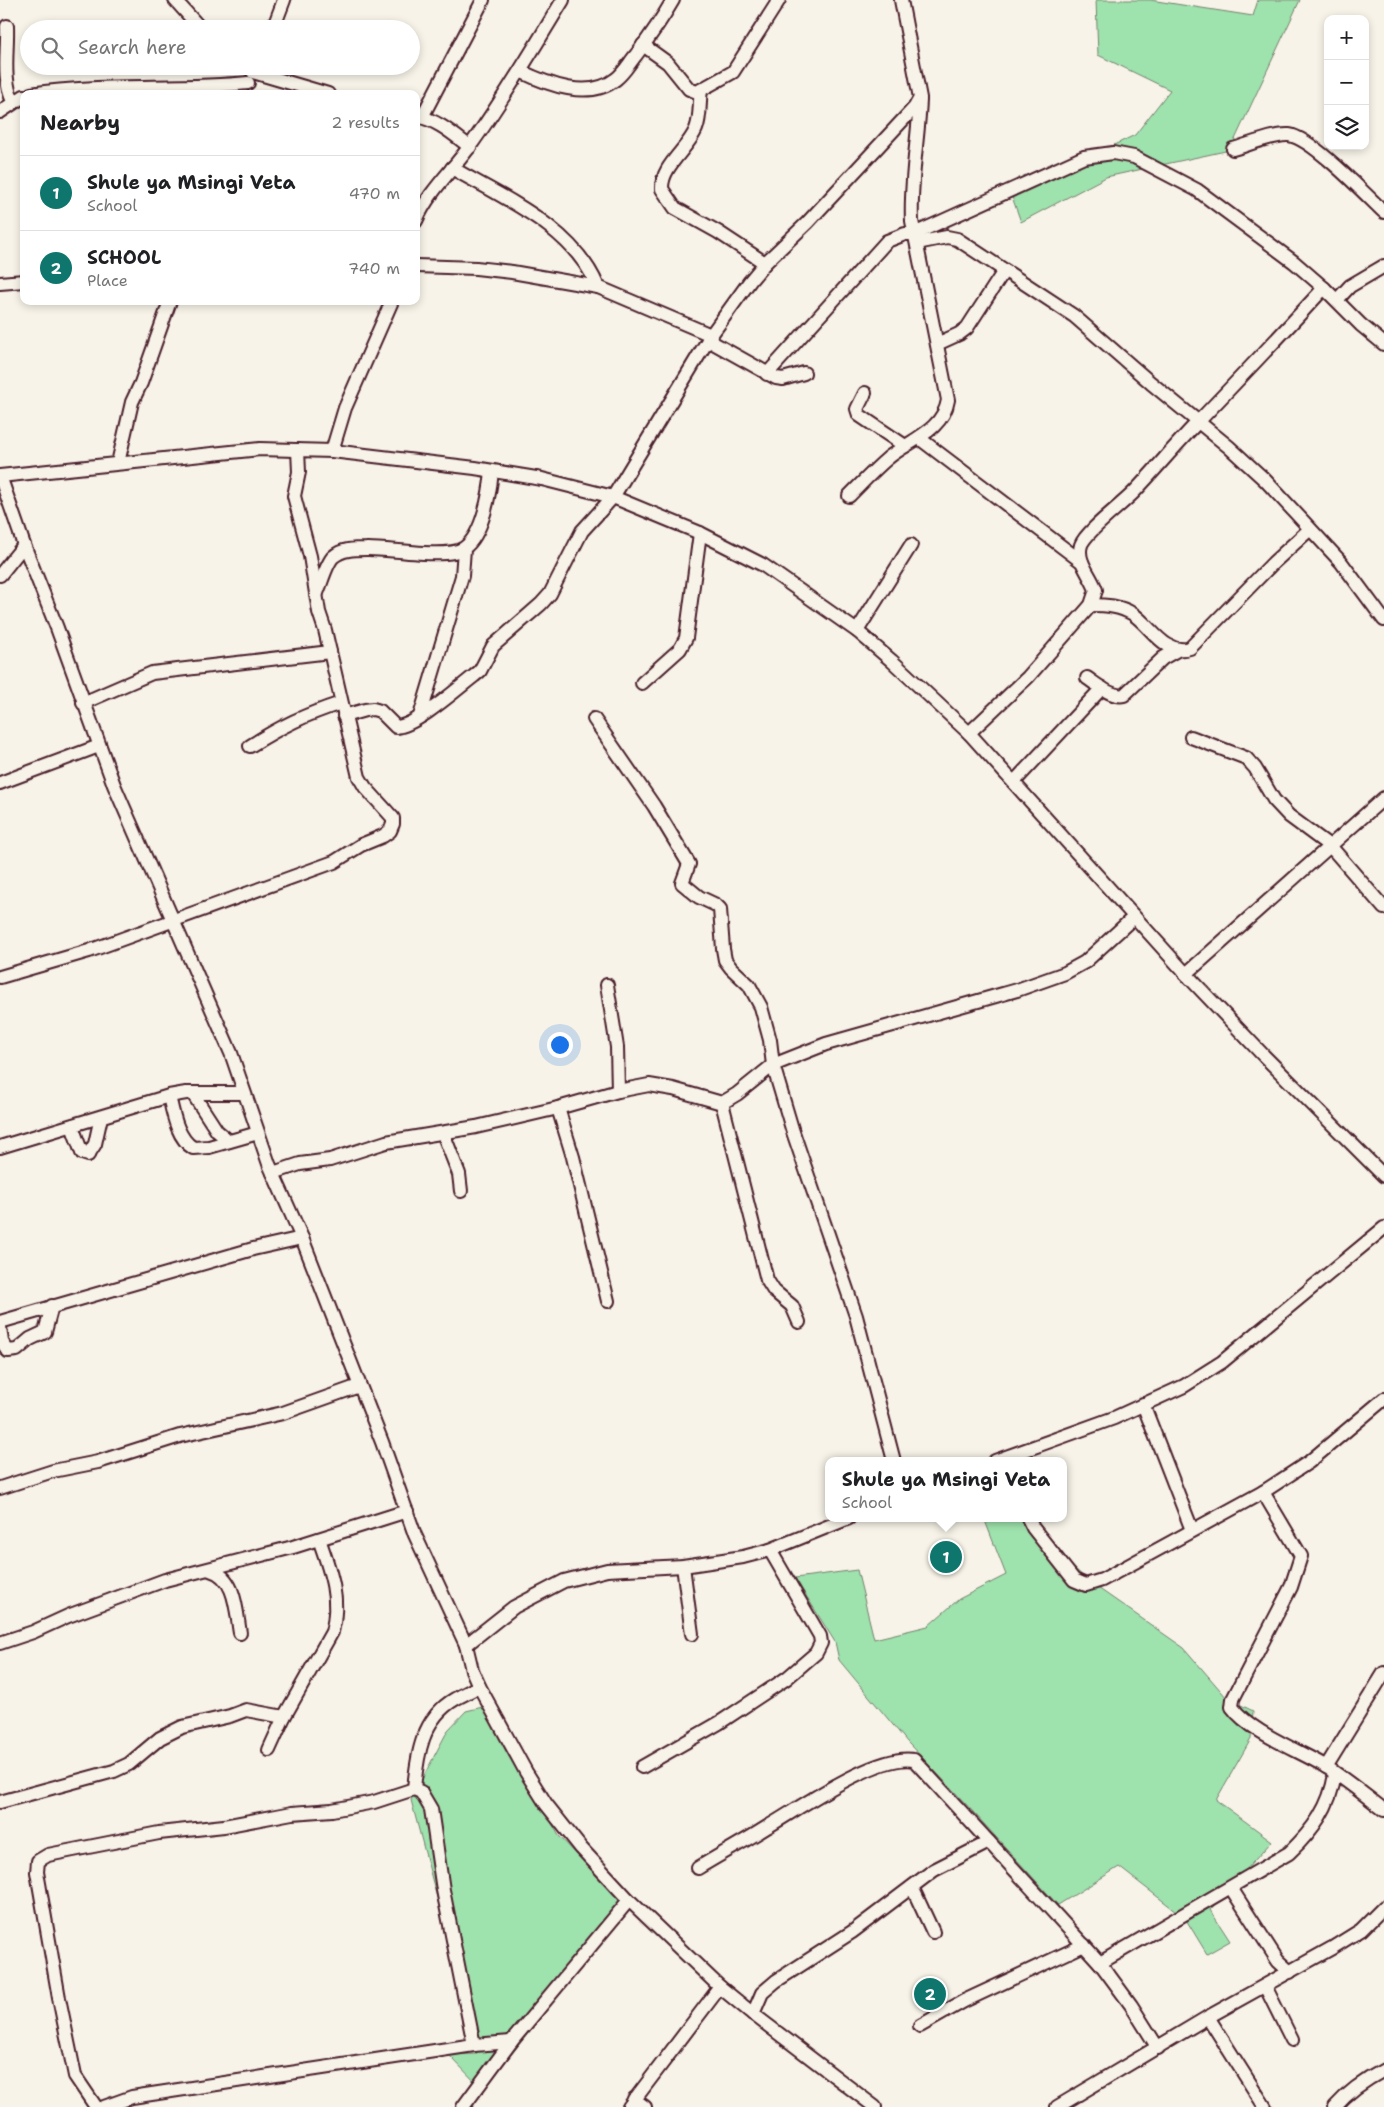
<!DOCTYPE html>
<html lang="en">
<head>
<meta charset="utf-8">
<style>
	:root { --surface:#fff; --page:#f6f6f6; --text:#202124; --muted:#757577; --line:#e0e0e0; --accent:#0f766e }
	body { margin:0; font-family:"Shantell Sans",sans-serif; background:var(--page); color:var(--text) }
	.controls { position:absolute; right:15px; top:15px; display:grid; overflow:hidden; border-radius:10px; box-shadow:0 2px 8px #0003 }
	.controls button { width:45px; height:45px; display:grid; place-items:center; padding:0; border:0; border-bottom:1px solid var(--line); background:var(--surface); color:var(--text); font:25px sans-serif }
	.you { position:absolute; left:559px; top:1044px; width:18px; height:18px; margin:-12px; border:4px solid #fff; border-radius:50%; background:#1a73e8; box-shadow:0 0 0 8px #1a73e833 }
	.badge { display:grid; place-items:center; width:32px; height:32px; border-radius:50%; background:var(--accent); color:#fff; font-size:16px; font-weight:700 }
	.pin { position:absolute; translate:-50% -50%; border:2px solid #fff; box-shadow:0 1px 5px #0006 }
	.popup { position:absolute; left:825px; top:1457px; width:242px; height:65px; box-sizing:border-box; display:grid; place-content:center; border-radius:10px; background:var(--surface); filter:drop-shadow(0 1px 4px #0005); font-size:16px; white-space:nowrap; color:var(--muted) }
	.popup b { font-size:19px; color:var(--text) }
	.popup::after { content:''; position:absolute; left:50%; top:100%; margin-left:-10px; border:10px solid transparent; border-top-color:var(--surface) }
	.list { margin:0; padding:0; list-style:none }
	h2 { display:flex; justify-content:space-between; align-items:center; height:65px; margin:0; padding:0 20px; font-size:21px }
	h2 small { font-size:16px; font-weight:400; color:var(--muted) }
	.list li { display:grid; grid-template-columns:32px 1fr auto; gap:15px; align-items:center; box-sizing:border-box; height:75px; padding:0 20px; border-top:1px solid var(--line) }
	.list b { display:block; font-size:19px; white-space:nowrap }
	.list p { margin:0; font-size:16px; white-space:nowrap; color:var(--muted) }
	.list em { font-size:16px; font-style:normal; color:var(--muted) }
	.icon { flex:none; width:28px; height:28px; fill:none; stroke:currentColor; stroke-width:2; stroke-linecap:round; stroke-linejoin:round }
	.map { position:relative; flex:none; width:1384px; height:2107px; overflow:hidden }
	.search { position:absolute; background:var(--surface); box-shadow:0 2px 8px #0003; left:20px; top:20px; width:400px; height:55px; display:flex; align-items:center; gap:12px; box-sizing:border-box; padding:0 18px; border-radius:28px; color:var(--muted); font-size:19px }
	.panel { position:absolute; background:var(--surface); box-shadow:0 2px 8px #0003; left:20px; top:90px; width:400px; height:215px; border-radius:10px }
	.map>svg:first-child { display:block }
</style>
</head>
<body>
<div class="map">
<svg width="1384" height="2107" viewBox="0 0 1384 2107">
	<rect width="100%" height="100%" fill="#f7f3e8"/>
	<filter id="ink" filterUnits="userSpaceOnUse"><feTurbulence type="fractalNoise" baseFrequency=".02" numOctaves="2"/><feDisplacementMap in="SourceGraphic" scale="10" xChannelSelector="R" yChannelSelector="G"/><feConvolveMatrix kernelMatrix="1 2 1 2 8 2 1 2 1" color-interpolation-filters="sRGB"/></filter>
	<g filter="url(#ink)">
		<!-- green -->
		<g fill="#9ee2ad" stroke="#74806c">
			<path d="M 1096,0 L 1150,0 L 1253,16 L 1258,0 L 1300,0 L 1230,150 L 1106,177 L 1021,222 L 1011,194 L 1135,135 L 1170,90 L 1098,55 Z"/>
			<path d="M 984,1518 L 1021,1518 L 1088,1581 L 1184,1648 L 1227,1698 L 1253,1711 L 1251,1739 L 1216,1800 L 1272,1841 L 1210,1910 L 1230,1941 L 1207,1954 L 1185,1918 L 1119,1867 L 1058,1905 L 953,1790 L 908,1743 L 839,1660 L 835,1642 L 795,1578 L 857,1570 L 874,1639 L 928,1626 L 959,1599 L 1006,1575 Z"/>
			<path d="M 487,1706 L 559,1836 L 628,1908 L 483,2090 L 449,2055 L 476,2054 L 476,2045 L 411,1800 L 448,1730 L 466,1711 Z"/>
		</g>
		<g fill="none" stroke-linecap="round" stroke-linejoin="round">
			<!-- minor casing -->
			<g stroke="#4a1f2b" stroke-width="16">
				<g id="minor">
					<path d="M 175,0 L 201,29"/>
					<path d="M 7,26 C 8,50 2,80 13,101"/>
					<path d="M 273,29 L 284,0"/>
					<path d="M 643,45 L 668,63 L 689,89 L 697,92 L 733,72 L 779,0"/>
					<path d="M 520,71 C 547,84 589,101 616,79 C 624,73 630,62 636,55 C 649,38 662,19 673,0"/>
					<path d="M 253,72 L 328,94"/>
					<path d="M 701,90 C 699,102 701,117 696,129 C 688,149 661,166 662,189 L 675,208 L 718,232 L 765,263"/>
					<path d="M 31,94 C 103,83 176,90 248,83"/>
					<path d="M 0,112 L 24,96"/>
					<path d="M 416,116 C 438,120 453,134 470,147"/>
					<path d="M 422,117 L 483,0"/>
					<path d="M 1233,149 C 1248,145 1274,134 1289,135 C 1312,138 1365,194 1384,212"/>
					<path d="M 452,168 C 505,199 573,227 598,287"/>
					<path d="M 416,221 C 428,192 452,171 470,146 C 504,99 533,49 563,0"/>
					<path d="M 917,243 L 947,237 L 957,239 L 1074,316 L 1151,383 L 1229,447 L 1265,480 L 1341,562 L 1384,620"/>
					<path d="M 416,266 L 476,268 L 512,272 L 598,287 L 711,335"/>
					<path d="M 0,283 L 24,281"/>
					<path d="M 1337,300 L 1350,286 L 1384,266"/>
					<path d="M 708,340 L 776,378 L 783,379 L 804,373"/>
					<path d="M 937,344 L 959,334 L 967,328 L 1004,271"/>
					<path d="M 767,374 L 887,241 L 905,234 L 914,234 L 1084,157 L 1113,153 L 1134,157 L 1197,190 L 1294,262 L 1324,288 L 1361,325 L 1384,344"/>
					<path d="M 865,393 L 857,409 L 859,415 L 905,446"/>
					<path d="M 919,438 L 1082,562"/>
					<path d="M 332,451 L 345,408 L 392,301"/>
					<path d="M 118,463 L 132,402 L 141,383 L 170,301"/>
					<path d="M 0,476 L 24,545 L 57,628 L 114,785 L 231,1053 L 269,1164 L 302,1238 L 382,1442 L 415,1535 L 466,1645 L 472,1670 L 479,1686 L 526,1772 L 546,1804 L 581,1848 L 629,1900 L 720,1987 L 753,2014 L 875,2107"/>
					<path d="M 0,476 L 260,449 L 332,451 L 475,468 L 542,479 L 613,497 L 700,533 L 763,565 L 857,631 L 892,661 L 969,733 L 1186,974 L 1264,1056 L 1384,1176"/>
					<path d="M 849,496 C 862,483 874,470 888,458 C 910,440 943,431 948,400 L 912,221 C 910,181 918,141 920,100"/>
					<path d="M 0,575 L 24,545"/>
					<path d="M 316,595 C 321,585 326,564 333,557 C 342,549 354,549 366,549 C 387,548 448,560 464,548 C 483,535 490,492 492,471"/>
					<path d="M 1091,605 C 1106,605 1120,606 1133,614 C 1151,626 1165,656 1190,648 L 1273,563 L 1310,529"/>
					<path d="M 857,631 L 911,545"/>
					<path d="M 1087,678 C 1096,684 1112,698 1124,695 L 1163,658 L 1179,649"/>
					<path d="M 642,683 L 680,649 L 686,638 L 700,533"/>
					<path d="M 83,703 L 152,673 L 330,652"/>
					<path d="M 344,716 L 365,710 L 373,709 L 380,711 L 396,727 C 416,726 457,689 474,676 L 480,671 L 493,646 L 541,604 L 550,594 L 582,531 L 613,497 L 711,335 L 750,281 L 765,263 L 807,223 L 915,107 L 920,98 L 901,0"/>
					<path d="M 420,716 L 462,576 L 464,549"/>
					<path d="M 594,719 L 654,806 L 689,864 L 682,883 L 699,897 L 716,905 L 720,909 L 723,949 L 725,960 L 731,968 L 749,985 L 761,1007 L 770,1040 L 773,1065 L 793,1132 L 856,1316 L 894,1461"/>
					<path d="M 969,733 L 1028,677 L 1091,605 L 1096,590 C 1091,575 1076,561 1081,545 C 1086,531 1123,504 1135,491 C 1157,468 1177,443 1199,421 C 1241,377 1283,333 1324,288"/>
					<path d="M 1191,737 L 1246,758 L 1255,768 L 1274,800 L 1289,816 L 1331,847 L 1384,908"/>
					<path d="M 250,746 C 282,726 304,715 341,703"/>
					<path d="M 1014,782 L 1102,688"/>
					<path d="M 0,783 L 99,746"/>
					<path d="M 1186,974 L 1384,798"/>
					<path d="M 0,977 L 89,951 L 334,862 L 361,845 L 383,836 L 390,831 L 393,824 L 393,818 L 365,787 L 359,777 L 325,630 L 319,612 L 310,556 L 294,496 L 299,472 L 298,450"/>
					<path d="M 607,985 L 617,1047 L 618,1091"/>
					<path d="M 193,1094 L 217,1131 L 229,1141"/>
					<path d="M 169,1096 C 173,1113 177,1138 193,1148 L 209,1147 L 258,1133"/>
					<path d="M 722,1103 L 767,1280 L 774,1291 L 792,1306 L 799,1322"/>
					<path d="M 558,1108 L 573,1157 L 608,1301"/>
					<path d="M 72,1126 L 82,1153 L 88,1155 L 95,1144 L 101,1117"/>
					<path d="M 443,1133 L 459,1174 L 461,1191"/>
					<path d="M 0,1147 L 169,1096 L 186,1093 L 244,1093"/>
					<path d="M 273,1173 L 300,1164 L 330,1160 L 386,1142 L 476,1127 L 558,1108 L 618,1091 L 649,1085 L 673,1089 L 722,1103 L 737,1094 L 773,1065 L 826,1044 L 1017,990 L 1065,973 L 1085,962 L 1134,917"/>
					<path d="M 0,1322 L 253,1249 L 302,1238"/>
					<path d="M 0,1327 L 2,1342 L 8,1351 L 17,1350 L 30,1339 L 45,1332 L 52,1306"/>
					<path d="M 1143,1404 L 1192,1530"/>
					<path d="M 995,1461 L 1114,1418 L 1184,1386 L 1222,1362 L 1384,1228"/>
					<path d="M 0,1488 L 53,1471 L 98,1462 L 180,1436 L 283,1413 L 359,1386"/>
					<path d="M 1263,1492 L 1301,1556 L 1291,1587 L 1233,1699 L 1232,1707 C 1250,1732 1298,1750 1325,1766 C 1345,1779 1365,1795 1384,1810"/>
					<path d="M 1028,1518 L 1033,1528 L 1074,1580 L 1086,1585 L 1102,1580 L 1263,1492 L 1309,1462 L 1384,1399"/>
					<path d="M 683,1566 L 692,1634"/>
					<path d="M 210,1570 C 236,1577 236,1610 240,1633"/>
					<path d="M 0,1643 L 33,1632 L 68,1616 L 165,1580 L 293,1547 L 407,1511"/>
					<path d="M 466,1645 L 514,1607 L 564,1581 L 607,1570 L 683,1566 L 743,1557 L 770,1550 L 849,1518"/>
					<path d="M 269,1750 L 284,1717 L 332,1632 C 341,1599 330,1570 319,1539"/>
					<path d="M 642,1767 L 719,1723 L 787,1678 L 816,1653 L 821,1643 L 820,1636 L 770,1550"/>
					<path d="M 1326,1767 L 1384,1673"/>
					<path d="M 414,1789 C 417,1755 422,1718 455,1699 C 462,1695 471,1691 479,1686"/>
					<path d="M 0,1802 L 114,1771 L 129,1764 L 160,1738 L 182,1727 L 230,1716 L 246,1710 L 284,1717"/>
					<path d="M 698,1868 C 721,1854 745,1841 767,1827 C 800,1808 877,1753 914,1760 L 1100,1963 L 1131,2005 L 1158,2048"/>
					<path d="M 912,1887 L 933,1932"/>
					<path d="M 1231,1888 L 1278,1961 L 1290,1972"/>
					<path d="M 1100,1963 L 1289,1853 C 1313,1830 1330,1807 1335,1774"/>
					<path d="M 1265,1986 L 1292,2040"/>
					<path d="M 753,2014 L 762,1993 L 776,1981 L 852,1932 L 934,1870 L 989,1842"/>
					<path d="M 1208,2017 L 1265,2107"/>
					<path d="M 920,2026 L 964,2001 L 1084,1945"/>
					<path d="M 634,2099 L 645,2107"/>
					<path d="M 96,2107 L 75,2076 L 59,1998 L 37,1872 L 38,1861 L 48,1855 L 159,1833 L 224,1826 L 292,1813 L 332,1810 L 374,1802 L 414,1789 L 421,1792 L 431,1809 L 443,1890 L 474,2045"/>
					<path d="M 104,2107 L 132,2097 L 474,2045 L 511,2042"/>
					<path d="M 463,2107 L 511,2042 L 629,1900"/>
					<path d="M 629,2107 L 720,1987"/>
					<path d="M 1057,2107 L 1208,2017 L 1332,1948 L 1361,1930 L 1384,1907"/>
					<path d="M 1335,2107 C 1349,2091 1365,2080 1384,2070"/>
				</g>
			</g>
			<!-- minor -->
			<use href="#minor" stroke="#f7f3e8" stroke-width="12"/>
		</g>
	</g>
</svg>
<div class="controls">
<button>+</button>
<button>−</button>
<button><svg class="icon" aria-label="layers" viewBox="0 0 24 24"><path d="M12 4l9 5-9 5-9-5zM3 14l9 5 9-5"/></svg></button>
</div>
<div class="you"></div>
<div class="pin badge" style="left:946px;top:1557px">1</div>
<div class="popup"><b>Shule ya Msingi Veta</b>School</div>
<div class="pin badge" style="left:930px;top:1994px">2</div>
<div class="search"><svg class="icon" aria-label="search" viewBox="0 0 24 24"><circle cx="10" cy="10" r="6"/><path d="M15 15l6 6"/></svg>Search here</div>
<section class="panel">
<h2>Nearby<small>2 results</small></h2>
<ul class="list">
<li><span class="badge">1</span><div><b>Shule ya Msingi Veta</b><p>School</p></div><em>470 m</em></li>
<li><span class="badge">2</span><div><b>SCHOOL</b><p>Place</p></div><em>740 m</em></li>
</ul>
</section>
</div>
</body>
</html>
